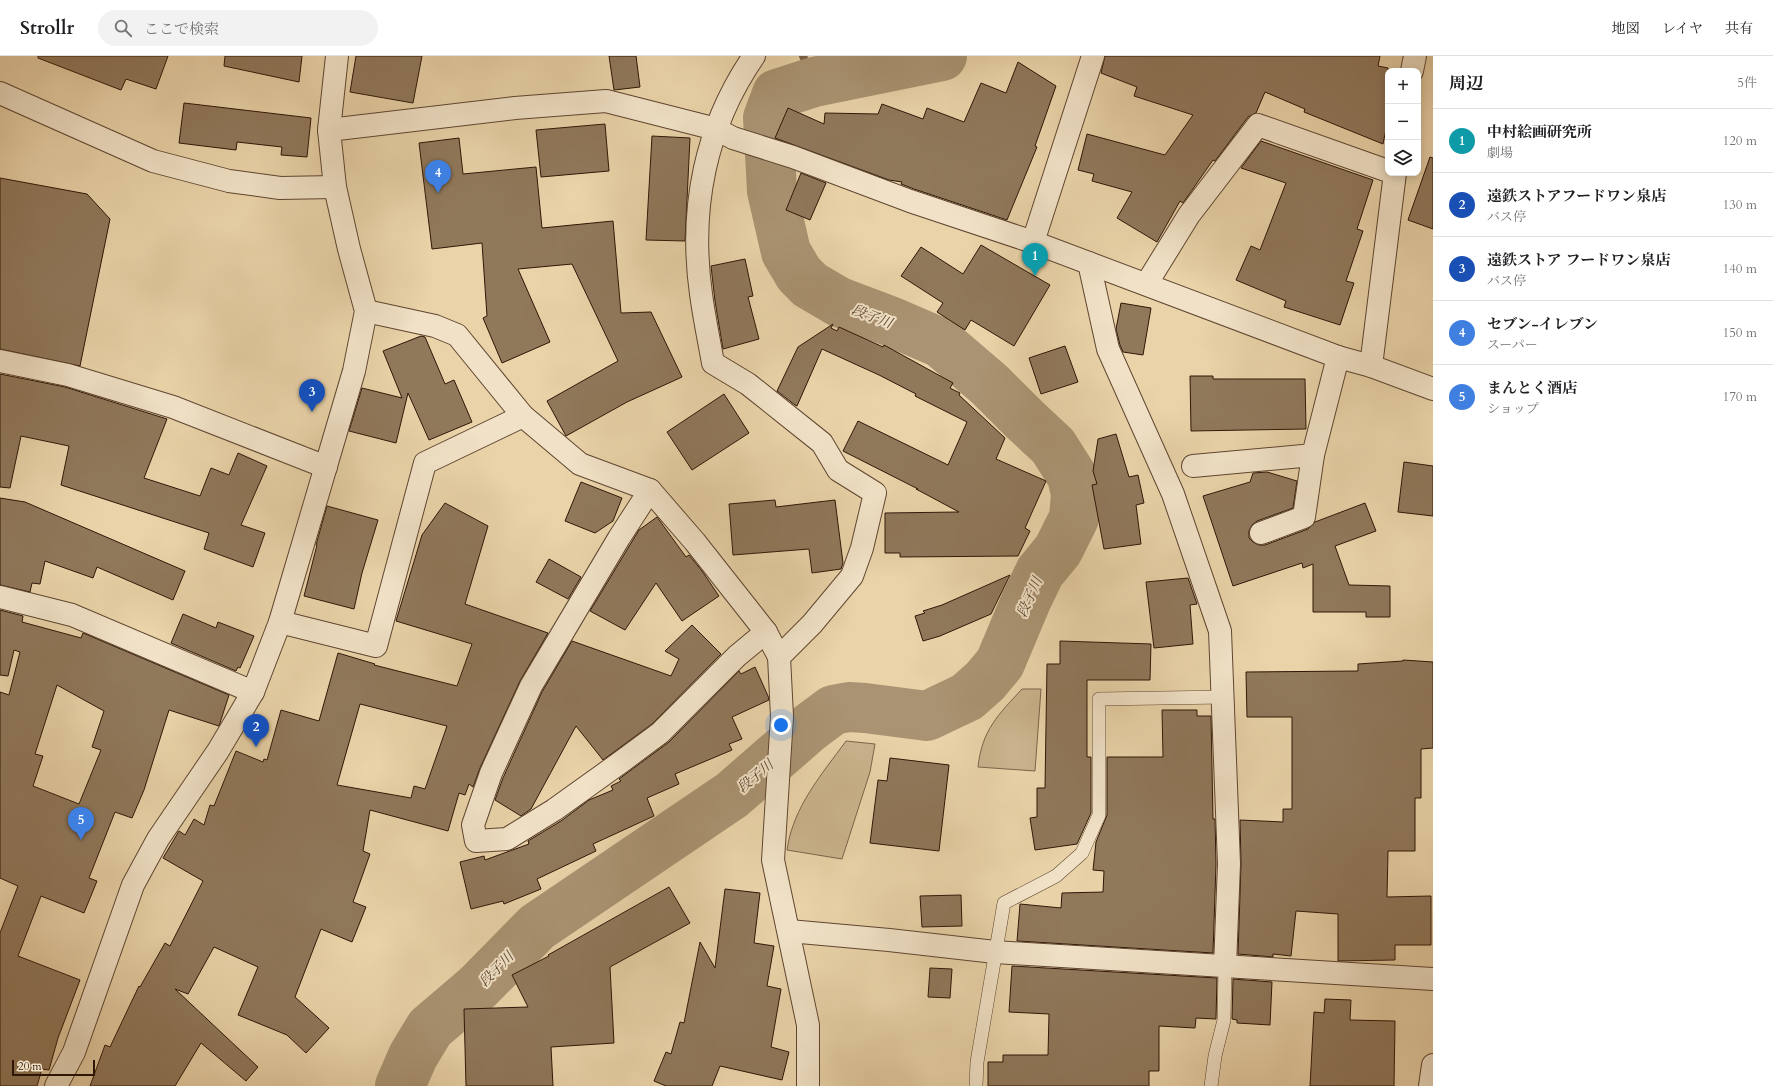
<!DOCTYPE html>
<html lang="ja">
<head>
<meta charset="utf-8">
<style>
	:root { --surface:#fff; --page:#f2f2f2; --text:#202124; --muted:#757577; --line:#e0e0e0; --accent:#0b8043 }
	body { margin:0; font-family:Cardo,"Noto Serif JP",serif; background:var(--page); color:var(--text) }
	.controls { position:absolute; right:12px; top:12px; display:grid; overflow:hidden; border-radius:8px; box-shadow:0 2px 10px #0003 }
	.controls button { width:36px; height:36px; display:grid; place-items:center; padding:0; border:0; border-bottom:1px solid var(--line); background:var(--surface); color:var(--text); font:20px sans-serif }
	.scale { position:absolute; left:12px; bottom:10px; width:83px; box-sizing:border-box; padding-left:4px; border:2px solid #2f1607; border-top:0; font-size:11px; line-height:14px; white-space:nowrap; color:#2f1607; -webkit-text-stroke:3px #f1e2c7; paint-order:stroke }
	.you { position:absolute; left:781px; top:669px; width:14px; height:14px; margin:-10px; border:3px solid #fff; border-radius:50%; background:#1a73e8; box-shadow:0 0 0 6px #1a73e833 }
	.badge { display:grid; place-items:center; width:26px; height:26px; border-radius:50%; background:var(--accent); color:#fff; font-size:13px; font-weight:700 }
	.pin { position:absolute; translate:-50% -33px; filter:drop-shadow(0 1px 2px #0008) }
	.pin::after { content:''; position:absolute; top:21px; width:14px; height:12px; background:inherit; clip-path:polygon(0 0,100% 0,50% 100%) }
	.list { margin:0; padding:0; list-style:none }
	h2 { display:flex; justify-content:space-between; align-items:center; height:52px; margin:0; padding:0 16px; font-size:17px }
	h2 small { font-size:13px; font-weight:400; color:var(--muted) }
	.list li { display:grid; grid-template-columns:26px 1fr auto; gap:12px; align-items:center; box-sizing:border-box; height:64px; padding:0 16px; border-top:1px solid var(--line) }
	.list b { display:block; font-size:15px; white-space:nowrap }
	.list p { margin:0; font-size:13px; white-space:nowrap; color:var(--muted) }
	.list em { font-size:13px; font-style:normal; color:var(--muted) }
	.icon { flex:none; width:22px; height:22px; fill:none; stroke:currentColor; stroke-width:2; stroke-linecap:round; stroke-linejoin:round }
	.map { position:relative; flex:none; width:1433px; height:1030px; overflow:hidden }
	header { display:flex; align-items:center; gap:24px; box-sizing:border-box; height:56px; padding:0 20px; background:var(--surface); border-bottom:1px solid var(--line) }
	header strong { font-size:19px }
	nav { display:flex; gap:22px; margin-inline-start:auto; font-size:14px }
	.search { width:280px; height:36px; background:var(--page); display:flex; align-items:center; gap:10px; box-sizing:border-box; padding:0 14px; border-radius:22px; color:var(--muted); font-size:15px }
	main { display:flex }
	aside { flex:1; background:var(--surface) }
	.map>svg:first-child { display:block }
</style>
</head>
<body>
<header>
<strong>Strollr</strong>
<div class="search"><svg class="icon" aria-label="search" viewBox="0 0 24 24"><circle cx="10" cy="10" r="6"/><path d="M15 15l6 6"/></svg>ここで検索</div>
<nav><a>地図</a><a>レイヤ</a><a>共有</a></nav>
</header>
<main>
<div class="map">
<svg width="1433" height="1030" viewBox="0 0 1433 1030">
	<rect width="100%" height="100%" fill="#ead3a9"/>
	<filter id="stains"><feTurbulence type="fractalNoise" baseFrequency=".005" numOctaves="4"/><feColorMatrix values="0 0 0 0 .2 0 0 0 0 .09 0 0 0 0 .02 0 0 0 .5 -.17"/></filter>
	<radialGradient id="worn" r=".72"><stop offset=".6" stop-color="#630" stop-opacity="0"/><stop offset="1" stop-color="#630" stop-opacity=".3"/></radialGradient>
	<!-- green -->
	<g fill="#cab38d" stroke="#7c644a">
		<path d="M 1022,633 L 1041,633 L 1035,715 L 978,711 C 982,674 998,659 1022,633 Z"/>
		<path d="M 846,685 L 875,688 L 870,716 L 842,803 L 787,794 C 793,751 822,718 846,685 Z"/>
	</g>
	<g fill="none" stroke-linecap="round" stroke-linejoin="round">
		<!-- stream -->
		<path stroke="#796147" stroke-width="8" d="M 803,0 L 814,26"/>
		<!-- river -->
		<path stroke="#aa9372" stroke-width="50" d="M 400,1030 L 413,1000 L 430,972 L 478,931 L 537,871 L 732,739 L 809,672 L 833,654 L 849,651 L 865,652 L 927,660 L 967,641 L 985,625 L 1000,607 L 1026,545 L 1040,516 L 1058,494 L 1074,462 L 1076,438 L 1072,420 L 1053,390 L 1024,363 L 990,329 L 941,287 L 892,266 L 839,246 L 810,229 L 799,218 L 786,196 L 772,135 L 768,62 L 777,38 L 814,26 L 942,0"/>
	</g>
	<!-- building -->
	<g fill="#90785b" stroke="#2f1607" fill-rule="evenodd">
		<path d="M 38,0 L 168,0 L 156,33 L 126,23 L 121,34 L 38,2 Z"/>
		<path d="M 225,0 L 302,0 L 299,26 L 224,10 Z"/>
		<path d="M 356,0 L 422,0 L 413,47 L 350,36 Z"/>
		<path d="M 609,0 L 636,0 L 640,31 L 614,34 Z"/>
		<path d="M 1105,0 L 1380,0 L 1378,10 L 1388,12 L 1388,64 L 1383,88 L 1304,56 L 1305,53 L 1265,36 L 1256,57 L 1248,61 L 1215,105 L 1213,104 L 1183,147 L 1180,145 L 1157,186 L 1117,162 L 1132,136 L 1092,125 L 1094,118 L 1078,114 L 1087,78 L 1165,99 L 1193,59 L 1134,40 L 1137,31 L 1101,17 Z"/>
		<path d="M 1018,6 L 1056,30 L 1035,90 L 1037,91 L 1007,164 L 914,133 L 901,128 L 902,126 L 889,124 L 775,82 L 788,52 L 824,68 L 825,57 L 878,58 L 882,48 L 923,63 L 927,52 L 964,66 L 981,27 L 1006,37 Z"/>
		<path d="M 184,47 L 311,62 L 307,101 L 281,99 L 282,91 L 237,86 L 236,94 L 179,87 Z"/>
		<path d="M 605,68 L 609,115 L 541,121 L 536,74 Z"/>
		<path d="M 652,80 L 690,82 L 685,185 L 646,184 Z"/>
		<path d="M 459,82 L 463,118 L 536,111 L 542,172 L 613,165 L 621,257 L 651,256 L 682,321 L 627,346 L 566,380 L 547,345 L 618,305 L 572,208 L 518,213 L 550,286 L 502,307 L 483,262 L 487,260 L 482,187 L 432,193 L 419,87 Z"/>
		<path d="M 1261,85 L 1373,124 L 1357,173 L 1363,175 L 1346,225 L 1354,227 L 1340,269 L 1284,251 L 1286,245 L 1236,224 L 1251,190 L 1260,194 L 1286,127 L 1241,112 Z"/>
		<path d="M 1430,101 L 1433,102 L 1433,173 L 1408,164 Z"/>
		<path d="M 801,117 L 826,127 L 810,164 L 786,154 Z"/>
		<path d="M 0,122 L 87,138 L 110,163 L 80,310 L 0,293 Z"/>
		<path d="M 981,189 L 1050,229 L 1014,290 L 971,264 L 965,274 L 937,256 L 943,247 L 901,220 L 921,191 L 963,218 Z"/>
		<path d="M 745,203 L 753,240 L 748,241 L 759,283 L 723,293 L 715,245 L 711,210 Z"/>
		<path d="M 1121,247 L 1151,252 L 1143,299 L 1123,296 L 1120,289 L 1116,273 Z"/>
		<path d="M 833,268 L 831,272 L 837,275 L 839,271 L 883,291 L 884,289 L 953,327 L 950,332 L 960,337 L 959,339 L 1005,382 L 996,403 L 1046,425 L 1025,472 L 1030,475 L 1018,500 L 900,501 L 900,497 L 885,497 L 885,457 L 959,456 L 916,433 L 918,433 L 843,395 L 858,365 L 948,409 L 967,366 L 915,340 L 916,338 L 879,319 L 822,293 L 797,350 L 795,349 L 777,335 L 798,291 Z"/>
		<path d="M 421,280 L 425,281 L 445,328 L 454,324 L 472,366 L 429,384 L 408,337 L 396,387 L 349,375 L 362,332 L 402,342 L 383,295 Z"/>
		<path d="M 1065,290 L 1078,326 L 1041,338 L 1029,302 Z"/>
		<path d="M 0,318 L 65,331 L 167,363 L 144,422 L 200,440 L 211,412 L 229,419 L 238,397 L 267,410 L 241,469 L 265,477 L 253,511 L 204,493 L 209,477 L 61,429 L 69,390 L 21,380 L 10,432 L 0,431 Z"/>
		<path d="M 1190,320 L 1213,320 L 1213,323 L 1305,323 L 1306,373 L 1191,375 Z"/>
		<path d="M 724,338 L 749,377 L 692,414 L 667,376 Z"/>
		<path d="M 1116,378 L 1129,421 L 1138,419 L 1144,447 L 1136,449 L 1141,488 L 1104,493 L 1092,429 L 1097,428 L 1093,415 L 1098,383 Z"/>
		<path d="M 1404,406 L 1433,410 L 1433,460 L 1398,456 Z"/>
		<path d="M 1267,416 L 1297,425 L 1293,452 L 1257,465 L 1252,469 L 1249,475 L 1249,482 L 1253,486 L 1259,489 L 1265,489 L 1308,473 L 1315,466 L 1365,447 L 1376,475 L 1335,490 L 1349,529 L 1390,530 L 1390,561 L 1366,561 L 1366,556 L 1313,556 L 1313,508 L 1303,512 L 1302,507 L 1233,530 L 1203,440 L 1250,426 L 1253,417 Z"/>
		<path d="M 581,426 L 622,442 L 613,465 L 595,477 L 565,465 Z"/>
		<path d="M 0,442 L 25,446 L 185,515 L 173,544 L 97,511 L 93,522 L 45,505 L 40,528 L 32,527 L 30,536 L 0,529 Z"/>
		<path d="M 775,444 L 776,451 L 835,444 L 843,507 L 841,513 L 812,517 L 809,493 L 733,499 L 729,448 Z"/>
		<path d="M 445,447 L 488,470 L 465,548 L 548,577 L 520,625 L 480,712 L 473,731 L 469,728 L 465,739 L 459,737 L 448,775 L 370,754 L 363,795 L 370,798 L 353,846 L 366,851 L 352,886 L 321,873 L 295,941 L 329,972 L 306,997 L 287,979 L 238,959 L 258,911 L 214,891 L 188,938 L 175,933 L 258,1011 L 246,1025 L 201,987 L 175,1030 L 90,1030 L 105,989 L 110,991 L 139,930 L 140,931 L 165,887 L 170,890 L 203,825 L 163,802 L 179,775 L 185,779 L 194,763 L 204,769 L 210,749 L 214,750 L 236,695 L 263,706 L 264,703 L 267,704 L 281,654 L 319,665 L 338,597 L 375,608 L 374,609 L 457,630 L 472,588 L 396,565 L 422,479 ZM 360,648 L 447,670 L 425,733 L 414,730 L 411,742 L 337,729 Z"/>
		<path d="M 327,450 L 378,464 L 362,517 L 354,553 L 304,540 L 317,489 L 316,489 Z"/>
		<path d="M 657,461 L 686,501 L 689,499 L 702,515 L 719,540 L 682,565 L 656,527 L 625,574 L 590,555 L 639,474 Z"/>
		<path d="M 549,503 L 581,521 L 568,543 L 536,526 Z"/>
		<path d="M 1010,519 L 991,558 L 940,580 L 923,585 L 915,560 L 925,557 L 923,555 L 942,549 Z"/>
		<path d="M 1188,522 L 1197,548 L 1190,549 L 1193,588 L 1154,592 L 1146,526 Z"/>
		<path d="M 0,554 L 23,560 L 22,566 L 81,582 L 83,577 L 229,639 L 219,670 L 169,654 L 144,734 L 132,762 L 115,756 L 89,822 L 97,825 L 84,857 L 41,840 L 18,900 L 80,924 L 58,982 L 49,1014 L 42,1013 L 37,1030 L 0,1030 L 0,877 L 18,830 L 0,822 L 0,636 L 9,639 L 20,596 L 14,594 L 8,620 L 0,619 ZM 57,629 L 104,655 L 92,691 L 101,694 L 79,748 L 33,730 L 43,700 L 35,698 Z"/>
		<path d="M 183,558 L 216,572 L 218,566 L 254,580 L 240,612 L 238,611 L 236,615 L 171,587 Z"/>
		<path d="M 692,569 L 721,598 L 652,668 L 603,704 L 576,670 L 531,753 L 521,760 L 495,744 L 503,722 L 542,636 L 572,585 L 671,620 L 679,603 L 665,595 Z"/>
		<path d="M 1060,585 L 1151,588 L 1150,624 L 1087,624 L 1087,701 L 1091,701 L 1091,757 L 1077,788 L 1035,794 L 1030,762 L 1037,761 L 1037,732 L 1045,732 L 1047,608 L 1060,608 Z"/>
		<path d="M 1403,604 L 1433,606 L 1433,692 L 1421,693 L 1421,742 L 1415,742 L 1415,795 L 1388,795 L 1387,841 L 1431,840 L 1431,889 L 1395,889 L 1395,904 L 1338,905 L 1338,858 L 1296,855 L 1291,900 L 1273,898 L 1273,901 L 1238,898 L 1241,808 L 1240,764 L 1283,766 L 1283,753 L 1292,753 L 1292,661 L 1247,661 L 1246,616 L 1358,615 L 1358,608 L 1403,605 Z"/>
		<path d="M 755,611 L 768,640 L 769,644 L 732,661 L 742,683 L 729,688 L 732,694 L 675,718 L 679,728 L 647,742 L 654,760 L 593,788 L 596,795 L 537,823 L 541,833 L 504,848 L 503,845 L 471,853 L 460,806 L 484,800 L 485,804 L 529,788 L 528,785 L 561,765 L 589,744 L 613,734 L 611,730 L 621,725 L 619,723 L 669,686 L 739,615 L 741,618 Z"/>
		<path d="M 1162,654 L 1197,654 L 1197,660 L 1211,660 L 1213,763 L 1215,763 L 1216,808 L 1213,897 L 1017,885 L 1020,848 L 1061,852 L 1062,837 L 1103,836 L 1104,815 L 1093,814 L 1096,786 L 1107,759 L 1107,701 L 1163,701 Z"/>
		<path d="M 890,702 L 949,709 L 939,795 L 870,787 L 878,724 L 887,725 Z"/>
		<path d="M 669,831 L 690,867 L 610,911 L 614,987 L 551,991 L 553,1030 L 466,1030 L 464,953 L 528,951 L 512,919 L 549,900 L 548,899 Z"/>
		<path d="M 725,833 L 760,837 L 754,887 L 774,890 L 767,930 L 781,933 L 771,991 L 789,996 L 782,1024 L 720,1010 L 712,1030 L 666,1030 L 654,1025 L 666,996 L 671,998 L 680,966 L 684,967 L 700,886 L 715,912 Z"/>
		<path d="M 961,839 L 962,870 L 922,871 L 920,840 Z"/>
		<path d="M 1012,910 L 1217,922 L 1216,963 L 1196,962 L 1195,972 L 1159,970 L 1159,1015 L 1149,1015 L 1149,1030 L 988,1030 L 988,1006 L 1003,1006 L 1003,999 L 1048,999 L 1049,958 L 1009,956 Z"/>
		<path d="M 930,912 L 952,913 L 950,942 L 928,941 Z"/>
		<path d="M 1233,923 L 1272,926 L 1270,969 L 1237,967 L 1237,964 L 1232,963 Z"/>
		<path d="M 1325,943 L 1351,944 L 1350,964 L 1395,965 L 1394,1030 L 1310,1030 L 1314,956 L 1324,957 Z"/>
	</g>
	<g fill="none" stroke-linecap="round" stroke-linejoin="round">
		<!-- service casing -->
		<g stroke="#5e4530" stroke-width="14">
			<g id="service">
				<path d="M 976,1030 L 977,1006 L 1004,847 L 1056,820 L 1082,797 L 1099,759 L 1099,643 L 1224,641"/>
				<path d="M 1211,1030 L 1215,1000 L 1224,964 L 1225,910"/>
			</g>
		</g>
		<!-- minor casing -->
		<g stroke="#5e4530" stroke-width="24">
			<g id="minor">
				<path d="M 754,0 C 705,71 689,153 701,238 C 704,261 709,284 713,307 L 748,328 L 822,387 L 838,414 L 875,437 L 862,492 L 852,520 L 812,568 L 779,601"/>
				<path d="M 1412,15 L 1415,0"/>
				<path d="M 0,37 L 153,105 L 229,125 L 280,132 L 335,131"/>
				<path d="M 329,74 L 515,52 L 606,45 L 716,73 L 733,82 L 793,101 L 910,145 L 1033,186 L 1338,301 L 1371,310 L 1433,333"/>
				<path d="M 1033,186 L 1093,0"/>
				<path d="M 1089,207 L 1108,293 L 1173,438 L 1220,575 L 1229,808 L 1225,910"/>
				<path d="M 1147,227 L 1189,159 L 1258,69 L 1388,115"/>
				<path d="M 366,255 L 435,270 L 457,279 L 523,360 L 580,408 L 650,434 L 695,486 L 766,576 L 779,601 L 782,660 L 773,804 L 808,969 L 808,1030"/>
				<path d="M 0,305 L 68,319 L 173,351 L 326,411"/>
				<path d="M 1371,310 L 1395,117"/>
				<path d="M 1193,410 L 1313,399 L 1338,301"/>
				<path d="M 650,434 L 619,482 L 531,630 L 491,717 L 473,769 L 476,785 L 507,783 L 554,754 L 621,706 L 660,677 L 737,600 L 766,576"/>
				<path d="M 1261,477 L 1304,461 L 1313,399"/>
				<path d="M 0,541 L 72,559 L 253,636"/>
				<path d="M 280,566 L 376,590 L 425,407 L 523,360"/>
				<path d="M 789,875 L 889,884 L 995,896 L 1433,923"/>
				<path d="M 1430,1030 L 1433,1009"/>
			</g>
		</g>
		<!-- tertiary casing -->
		<g stroke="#5e4530" stroke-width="24">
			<path id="tertiary" d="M 56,1030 L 74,996 L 133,829 L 158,783 L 218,695 L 253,636 L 280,566 L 354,315 L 366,255 L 349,193 L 335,131 L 329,74 L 337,0"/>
		</g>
		<!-- service -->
		<use href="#service" stroke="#f1e2c7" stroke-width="13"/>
		<!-- minor -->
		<use href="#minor" stroke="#f1e2c7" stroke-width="22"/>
		<!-- tertiary -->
		<use href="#tertiary" stroke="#f1e2c7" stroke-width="22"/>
	</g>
	<g text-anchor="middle" stroke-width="4" stroke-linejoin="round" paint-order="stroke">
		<!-- water labels -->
		<g font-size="14" font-style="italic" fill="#604832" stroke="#f1e2c7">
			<text transform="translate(872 260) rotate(21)" y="5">段子川</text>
			<text transform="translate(1029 541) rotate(-66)" y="5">段子川</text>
			<text transform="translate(755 720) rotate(-40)" y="5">段子川</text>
			<text transform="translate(496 913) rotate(-46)" y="5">段子川</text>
		</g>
	</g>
	<rect width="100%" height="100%" filter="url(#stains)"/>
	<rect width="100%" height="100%" fill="url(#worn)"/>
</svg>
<div class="controls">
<button>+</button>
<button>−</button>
<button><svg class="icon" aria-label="layers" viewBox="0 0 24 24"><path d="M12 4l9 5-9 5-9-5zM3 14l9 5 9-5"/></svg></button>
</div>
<div class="scale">20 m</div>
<div class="you"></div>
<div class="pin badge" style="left:1035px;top:220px;background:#0f9aa8">1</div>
<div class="pin badge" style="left:256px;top:691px;background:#1a4fb4">2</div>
<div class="pin badge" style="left:312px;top:356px;background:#1a4fb4">3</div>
<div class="pin badge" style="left:438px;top:137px;background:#3f7fe0">4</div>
<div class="pin badge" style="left:81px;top:784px;background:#3f7fe0">5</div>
</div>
<aside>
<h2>周辺<small>5件</small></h2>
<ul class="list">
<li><span class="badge" style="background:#0f9aa8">1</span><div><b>中村絵画研究所</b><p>劇場</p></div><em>120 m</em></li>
<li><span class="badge" style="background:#1a4fb4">2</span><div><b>遠鉄ストアフードワン泉店</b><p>バス停</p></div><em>130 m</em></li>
<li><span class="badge" style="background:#1a4fb4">3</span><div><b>遠鉄ストア フードワン泉店</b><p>バス停</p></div><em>140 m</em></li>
<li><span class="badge" style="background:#3f7fe0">4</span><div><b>セブン-イレブン</b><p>スーパー</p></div><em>150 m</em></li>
<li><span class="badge" style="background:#3f7fe0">5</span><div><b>まんとく酒店</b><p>ショップ</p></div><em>170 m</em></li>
</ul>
</aside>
</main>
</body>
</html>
